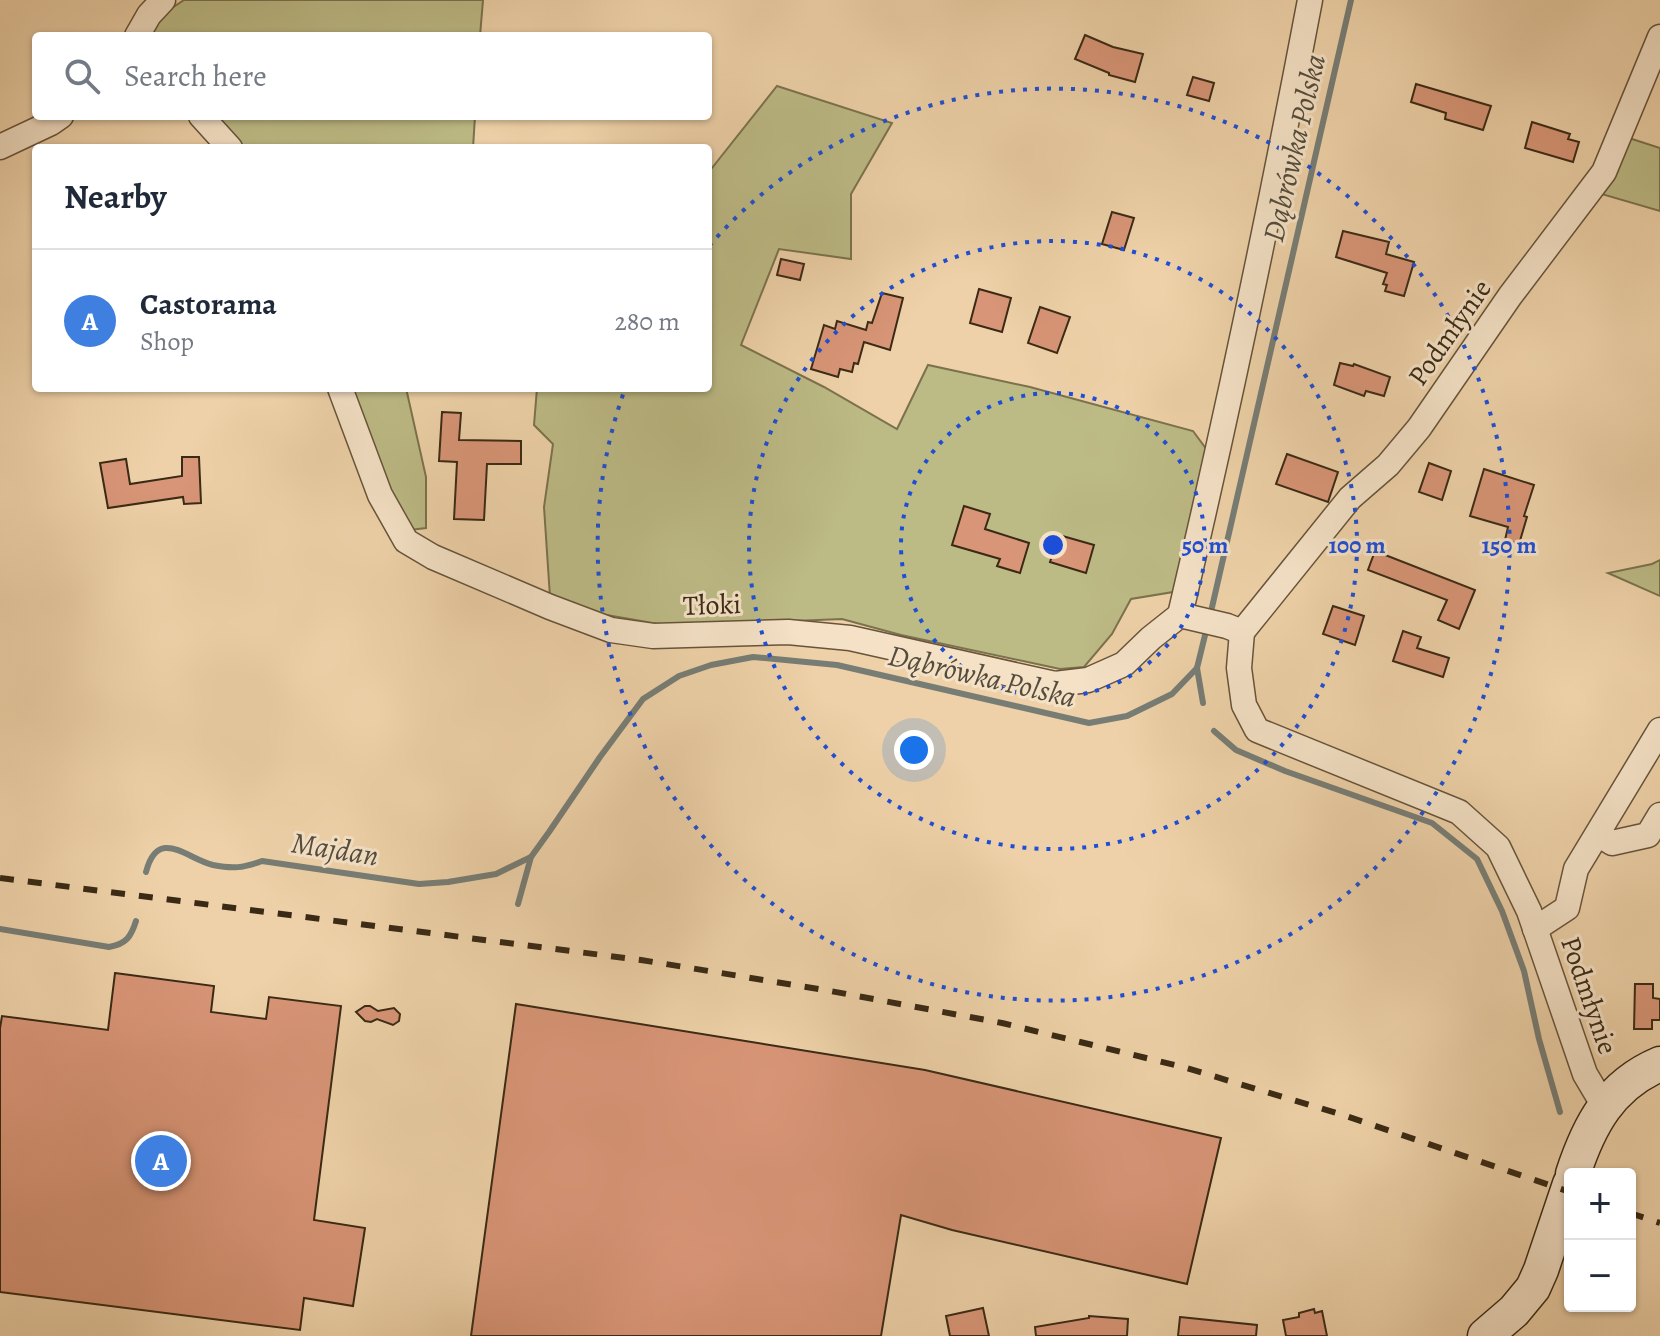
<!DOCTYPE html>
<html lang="en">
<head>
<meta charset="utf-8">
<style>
	:root { --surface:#fff; --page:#f6f6f7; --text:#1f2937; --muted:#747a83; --line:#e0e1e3; --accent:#111827 }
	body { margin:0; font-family:Alegreya,serif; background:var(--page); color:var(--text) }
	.controls { position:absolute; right:24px; bottom:24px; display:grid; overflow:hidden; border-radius:8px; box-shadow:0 2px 6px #0004 }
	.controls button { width:72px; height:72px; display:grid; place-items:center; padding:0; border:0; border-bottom:2px solid var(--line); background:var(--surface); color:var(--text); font:40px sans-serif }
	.you { position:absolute; left:914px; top:750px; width:28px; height:28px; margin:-20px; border:6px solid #fff; border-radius:50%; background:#1a73e8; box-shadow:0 0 0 12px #1a73e833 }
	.badge { display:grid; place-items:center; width:52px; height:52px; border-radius:50%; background:var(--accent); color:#fff; font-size:26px; font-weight:700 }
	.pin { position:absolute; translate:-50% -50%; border:4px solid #fff; box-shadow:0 2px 8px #0006 }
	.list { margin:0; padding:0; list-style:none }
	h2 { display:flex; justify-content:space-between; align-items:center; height:104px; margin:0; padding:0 32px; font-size:34px }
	h2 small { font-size:26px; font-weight:400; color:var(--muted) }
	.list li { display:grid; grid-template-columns:52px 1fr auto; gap:24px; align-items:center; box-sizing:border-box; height:144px; padding:0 32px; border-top:2px solid var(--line) }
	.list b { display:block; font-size:30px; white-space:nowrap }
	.list p { margin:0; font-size:26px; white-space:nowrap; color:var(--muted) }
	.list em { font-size:26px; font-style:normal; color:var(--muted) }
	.icon { flex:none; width:44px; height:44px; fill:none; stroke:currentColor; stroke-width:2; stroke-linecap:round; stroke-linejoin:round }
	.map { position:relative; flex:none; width:1660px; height:1336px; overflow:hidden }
	.search { position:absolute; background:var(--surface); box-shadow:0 2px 6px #0004; left:32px; top:32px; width:680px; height:88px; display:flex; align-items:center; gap:20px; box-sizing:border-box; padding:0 28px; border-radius:8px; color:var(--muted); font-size:30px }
	.panel { position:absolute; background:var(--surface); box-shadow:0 2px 6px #0004; left:32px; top:144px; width:680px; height:248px; border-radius:8px }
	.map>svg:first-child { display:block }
</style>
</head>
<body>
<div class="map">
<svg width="1660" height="1336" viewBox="0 0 1660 1336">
	<rect width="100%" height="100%" fill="#eed1a8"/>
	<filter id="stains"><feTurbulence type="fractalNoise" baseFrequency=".0025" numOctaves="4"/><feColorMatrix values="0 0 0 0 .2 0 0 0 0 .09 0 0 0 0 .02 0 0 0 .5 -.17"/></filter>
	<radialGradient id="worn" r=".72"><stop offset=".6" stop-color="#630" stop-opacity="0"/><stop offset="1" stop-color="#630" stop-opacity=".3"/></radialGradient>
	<!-- green -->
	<g fill="#bcba85" stroke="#7b724d" stroke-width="2">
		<path d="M 184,0 L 483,0 L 480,36 L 151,36 L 154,20 Z"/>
		<path d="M 777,86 L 892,123 L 851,194 L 851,259 L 779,249 L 741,345 L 824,387 L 897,429 L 928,365 L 1030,387 L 1193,431 L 1207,450 L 1173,592 L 1131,599 L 1112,634 L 1084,667 L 1060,669 L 901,635 L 842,619 L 670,626 L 595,613 L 550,597 L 544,507 L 553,444 L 534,425 L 537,388 L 708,388 L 708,173 Z"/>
		<path d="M 213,116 L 475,116 L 473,148 L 243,148 Z"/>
		<path d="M 1629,138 L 1660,148 L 1660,211 L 1598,193 Z"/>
		<path d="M 348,388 L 406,388 L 426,477 L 426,528 L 410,530 L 364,441 Z"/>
		<path d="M 1660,560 L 1660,596 L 1608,573 L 1652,564 Z"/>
	</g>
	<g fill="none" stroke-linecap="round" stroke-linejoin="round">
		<!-- stream -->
		<g stroke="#777d75" stroke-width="6">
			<path d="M 1210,616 L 1351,0"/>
			<path d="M 1197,668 L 1203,703"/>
			<path d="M 1214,731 L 1236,750 L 1285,771 L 1432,823 L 1477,859 L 1502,911 L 1524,971 L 1539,1039 L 1560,1112"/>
			<path d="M 146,872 C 158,826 187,859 213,865 C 233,869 243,868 262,861 L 419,884 L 448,882 L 496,874 L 531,857"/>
			<path d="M 518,904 L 531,857 L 549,832 L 600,757 L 643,699 L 679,676 L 711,665 L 753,657 L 837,665 L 1089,723 L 1127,716 L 1172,694 L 1197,668 L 1207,627"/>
			<path d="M 0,929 L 109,947 C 126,944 131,937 136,921"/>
		</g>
	</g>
	<!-- building -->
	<g fill="#d89577" stroke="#3a2a15" stroke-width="2">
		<path d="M 1085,35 L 1113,47 L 1143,54 L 1135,82 L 1109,75 L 1109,73 L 1075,59 Z"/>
		<path d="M 1193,77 L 1214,83 L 1209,101 L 1187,95 Z"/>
		<path d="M 1416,84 L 1491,106 L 1483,130 L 1445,119 L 1446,113 L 1411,102 Z"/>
		<path d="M 1532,122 L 1570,134 L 1568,139 L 1579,142 L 1573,162 L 1525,148 Z"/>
		<path d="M 1112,212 L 1134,218 L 1124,250 L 1102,244 Z"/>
		<path d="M 1343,231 L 1389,242 L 1386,254 L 1414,262 L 1404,296 L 1385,291 L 1387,285 L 1383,284 L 1387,273 L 1336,257 Z"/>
		<path d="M 781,259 L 804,264 L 800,280 L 777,275 Z"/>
		<path d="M 979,289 L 1011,298 L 1002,332 L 970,323 Z"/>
		<path d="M 882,293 L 903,298 L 890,350 L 864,342 L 858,364 L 854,363 L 852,372 L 840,369 L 838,377 L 811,369 L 824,325 L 835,329 L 837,321 L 866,330 L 868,322 L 872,323 Z"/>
		<path d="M 1040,307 L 1070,317 L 1057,353 L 1028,343 Z"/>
		<path d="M 1340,363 L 1353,366 L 1354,364 L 1390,377 L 1384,396 L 1366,391 L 1364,396 L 1334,385 Z"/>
		<path d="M 442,412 L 461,413 L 459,440 L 521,441 L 521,464 L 487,464 L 484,520 L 454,519 L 457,462 L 439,461 Z"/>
		<path d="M 1287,454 L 1338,472 L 1328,502 L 1276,484 Z"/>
		<path d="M 182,457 L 199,457 L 201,503 L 184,504 L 183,497 L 108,508 L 100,463 L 126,459 L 130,484 L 182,476 Z"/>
		<path d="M 1429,463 L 1451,471 L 1442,500 L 1419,492 Z"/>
		<path d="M 1484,469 L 1534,485 L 1524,516 L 1527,517 L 1519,544 L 1505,540 L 1508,527 L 1470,516 Z"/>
		<path d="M 964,506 L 990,514 L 985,529 L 1029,543 L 1020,573 L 997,566 L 1000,559 L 952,545 Z"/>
		<path d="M 1059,535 L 1094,545 L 1086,573 L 1050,562 Z"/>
		<path d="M 1375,551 L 1475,590 L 1459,629 L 1438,620 L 1447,600 L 1368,570 Z"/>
		<path d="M 1333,606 L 1364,616 L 1355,645 L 1323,634 Z"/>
		<path d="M 1403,631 L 1421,637 L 1417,648 L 1449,658 L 1443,677 L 1393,661 Z"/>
		<path d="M 115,973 L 214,986 L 211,1012 L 266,1019 L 269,997 L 341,1006 L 314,1220 L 365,1228 L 353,1306 L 304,1298 L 300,1330 L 0,1292 L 0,1028 L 2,1016 L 108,1030 Z"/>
		<path d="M 1635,984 L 1653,984 L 1653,998 L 1660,999 L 1660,1020 L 1652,1020 L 1652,1029 L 1634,1029 Z"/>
		<path d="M 516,1004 L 925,1070 L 1221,1138 L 1187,1284 L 952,1230 L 901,1215 L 881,1336 L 471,1336 Z"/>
		<path d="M 365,1006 L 370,1006 L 378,1011 L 394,1008 L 400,1014 L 399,1021 L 393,1025 L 377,1019 L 371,1022 L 365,1021 L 356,1012 Z"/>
		<path d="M 983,1308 L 989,1336 L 950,1336 L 946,1316 Z"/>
		<path d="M 1314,1309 L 1315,1313 L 1322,1311 L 1327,1336 L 1286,1336 L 1283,1320 L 1299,1317 L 1299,1313 Z"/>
		<path d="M 1089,1316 L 1128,1319 L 1127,1336 L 1036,1336 L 1035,1327 L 1089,1318 Z"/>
		<path d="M 1180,1317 L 1257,1325 L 1256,1336 L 1178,1336 Z"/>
	</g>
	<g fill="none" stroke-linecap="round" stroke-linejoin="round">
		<!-- minor casing -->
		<g stroke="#67543a" stroke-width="27">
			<g id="minor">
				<path d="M 137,36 L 149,15 L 163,0"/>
				<path d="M 201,116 L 230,148"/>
				<path d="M 0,147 L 51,123 L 61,116"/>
				<path d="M 340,388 L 380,495 L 406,541 L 433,557 L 550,607 L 611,630 L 653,636 L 788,632 L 850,638 L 1055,684 L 1088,680 L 1124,664 L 1151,638 L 1180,615"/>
				<path d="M 1180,615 L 1227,626 L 1242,632 L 1239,668 L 1244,705 L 1257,730 L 1459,812 L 1498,847 L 1529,911 L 1585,1074 L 1604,1106"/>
				<path d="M 1180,615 C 1228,411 1271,206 1310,0"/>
				<path d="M 1242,632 L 1350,498 L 1388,465 L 1419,428 L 1510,296 L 1604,172 L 1660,37"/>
				<path d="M 1598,834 L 1612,843 L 1648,835 L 1660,815"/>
				<path d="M 1535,929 L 1567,908 L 1576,869 L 1660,730"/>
			</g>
		</g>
		<!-- secondary casing -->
		<g stroke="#3a2a15" stroke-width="37">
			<g id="secondary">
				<path d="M 1573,1174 C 1589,1125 1610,1085 1660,1064"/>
				<path d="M 1485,1336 L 1514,1311 L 1533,1288 L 1541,1270 L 1570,1184"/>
			</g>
		</g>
		<!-- minor -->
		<use href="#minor" stroke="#f4e1c6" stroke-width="24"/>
		<!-- secondary -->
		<use href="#secondary" stroke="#f4e1c6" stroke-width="34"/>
		<!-- rail -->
		<g stroke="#3a2a15" stroke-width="6" stroke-dasharray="14 14" stroke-linecap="butt">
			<path d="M 0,878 L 641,960 L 825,990 L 1002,1023 L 1183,1067 L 1343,1115 L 1570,1192"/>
			<path d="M 1630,1213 L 1660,1223"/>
		</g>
	</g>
	<!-- distance rings -->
	<g fill="none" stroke="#1d4ed8" stroke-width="4" stroke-dasharray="4 8">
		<circle cx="1053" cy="545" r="152"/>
		<circle cx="1053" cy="545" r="304"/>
		<path d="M709 246A456 456 0 1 1 625 389"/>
	</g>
	<g text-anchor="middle" stroke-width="6" stroke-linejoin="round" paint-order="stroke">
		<!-- street labels -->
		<g font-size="28" fill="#3a2a15" stroke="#f4e1c6">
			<text transform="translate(1449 332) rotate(-55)" y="10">Podmłynie</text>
			<text transform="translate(712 604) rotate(-2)" y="10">Tłoki</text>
			<text transform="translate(1590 995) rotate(71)" y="10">Podmłynie</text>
		</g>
		<!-- water labels -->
		<g font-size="30" font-style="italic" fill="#544c3d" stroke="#f4e1c6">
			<text transform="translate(1294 148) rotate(-77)" y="10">Dąbrówka Polska</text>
			<text transform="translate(982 676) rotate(13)" y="10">Dąbrówka Polska</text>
			<text transform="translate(335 849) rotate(9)" y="10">Majdan</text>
		</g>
	</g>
	<circle cx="1053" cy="545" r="12" fill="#1d4ed8" stroke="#f4e1c6" stroke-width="4"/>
	<g font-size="24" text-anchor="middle" font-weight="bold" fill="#1d4ed8" stroke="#f4e1c6" stroke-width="6" stroke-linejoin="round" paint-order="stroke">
		<text x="1205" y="553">50 m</text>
		<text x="1357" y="553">100 m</text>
		<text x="1509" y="553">150 m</text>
	</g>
	<rect width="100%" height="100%" filter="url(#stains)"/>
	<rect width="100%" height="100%" fill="url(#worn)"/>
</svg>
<div class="controls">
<button>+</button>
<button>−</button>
</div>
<div class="you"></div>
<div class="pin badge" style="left:161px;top:1161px;background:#3f7fe0">A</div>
<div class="search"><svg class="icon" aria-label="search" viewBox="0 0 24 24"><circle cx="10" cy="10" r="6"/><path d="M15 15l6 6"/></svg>Search here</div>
<section class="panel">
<h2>Nearby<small></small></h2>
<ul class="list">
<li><span class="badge" style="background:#3f7fe0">A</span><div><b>Castorama</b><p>Shop</p></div><em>280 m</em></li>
</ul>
</section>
</div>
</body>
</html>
